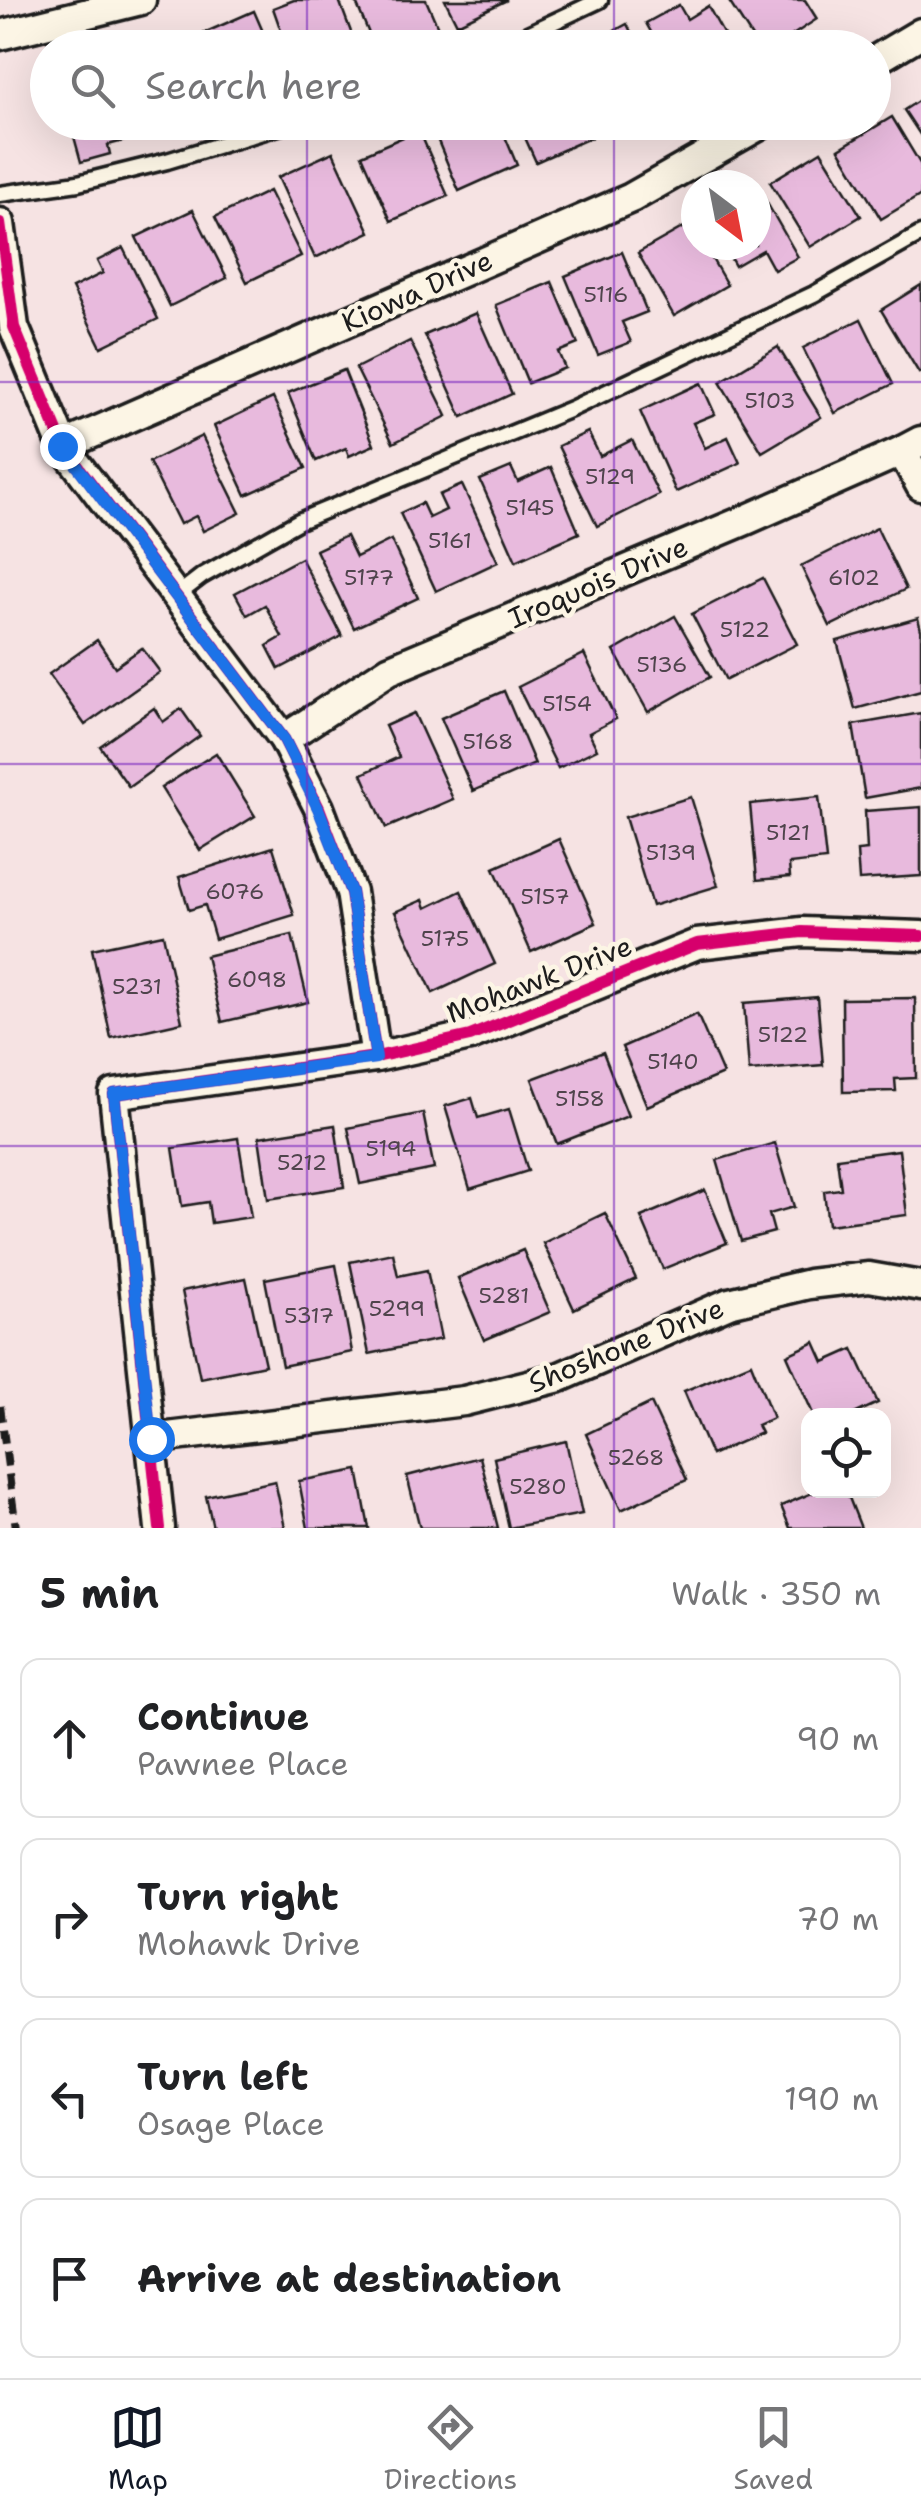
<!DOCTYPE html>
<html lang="en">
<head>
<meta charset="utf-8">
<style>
	:root { --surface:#fff; --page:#f2f2f2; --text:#202124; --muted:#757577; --line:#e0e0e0; --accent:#111827 }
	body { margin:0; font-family:"Shantell Sans",sans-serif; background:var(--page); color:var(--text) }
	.controls { position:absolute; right:30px; bottom:30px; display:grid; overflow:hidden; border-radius:20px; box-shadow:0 10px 40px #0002 }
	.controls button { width:90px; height:90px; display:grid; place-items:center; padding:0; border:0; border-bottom:2px solid var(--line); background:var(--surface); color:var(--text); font:50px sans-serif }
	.compass { position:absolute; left:681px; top:170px; width:90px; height:90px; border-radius:50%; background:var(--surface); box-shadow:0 10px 40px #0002; rotate:148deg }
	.stop { position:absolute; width:30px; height:30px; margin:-22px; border:8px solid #1a73e8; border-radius:50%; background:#fff }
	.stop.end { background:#1a73e8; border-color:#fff; box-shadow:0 2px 10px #0008 }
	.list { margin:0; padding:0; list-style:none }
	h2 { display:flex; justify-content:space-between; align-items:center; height:130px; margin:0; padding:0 40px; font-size:42px }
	h2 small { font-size:32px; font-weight:400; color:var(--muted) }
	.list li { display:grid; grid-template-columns:65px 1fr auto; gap:30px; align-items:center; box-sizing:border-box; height:160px; margin:0 20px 20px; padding:0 20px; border:2px solid var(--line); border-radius:20px }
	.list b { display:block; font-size:38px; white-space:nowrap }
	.list p { margin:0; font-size:32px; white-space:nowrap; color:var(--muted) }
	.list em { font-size:32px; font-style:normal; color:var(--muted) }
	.icon { flex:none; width:55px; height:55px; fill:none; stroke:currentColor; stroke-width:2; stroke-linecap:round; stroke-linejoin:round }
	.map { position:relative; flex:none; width:921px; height:1528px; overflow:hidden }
	.search { position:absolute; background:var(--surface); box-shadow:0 10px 40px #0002; left:30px; right:30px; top:30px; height:110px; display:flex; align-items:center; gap:25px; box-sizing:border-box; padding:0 35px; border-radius:55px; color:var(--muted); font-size:38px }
	.sheet { height:850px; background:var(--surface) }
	nav { display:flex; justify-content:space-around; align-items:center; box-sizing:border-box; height:140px; border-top:2px solid var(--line); background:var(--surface); font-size:28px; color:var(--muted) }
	nav a { display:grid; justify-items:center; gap:5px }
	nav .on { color:var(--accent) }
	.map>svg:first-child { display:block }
</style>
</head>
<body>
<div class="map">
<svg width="921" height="1528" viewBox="0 0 921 1528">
	<rect width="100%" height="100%" fill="#f6e3e3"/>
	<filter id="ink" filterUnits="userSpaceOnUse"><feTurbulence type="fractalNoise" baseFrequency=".01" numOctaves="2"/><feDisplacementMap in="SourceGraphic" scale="20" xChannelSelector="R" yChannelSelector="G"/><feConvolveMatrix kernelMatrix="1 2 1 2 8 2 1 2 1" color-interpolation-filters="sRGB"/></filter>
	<g filter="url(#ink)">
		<!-- building -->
		<g fill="#e8badd" stroke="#1c1c1c" stroke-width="2.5">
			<path d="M 294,0 L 339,0 L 357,48 L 287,48 L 273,8 Z"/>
			<path d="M 355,0 L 426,0 L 440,32 L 403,48 L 375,48 Z"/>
			<path d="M 445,0 L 507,0 L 457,24 Z"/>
			<path d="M 728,0 L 805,0 L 817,19 L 773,48 L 759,48 Z"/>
			<path d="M 679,5 L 687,19 L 708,6 L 731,48 L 660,48 L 646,23 Z"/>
			<path d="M 254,11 L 270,48 L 202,48 L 197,36 Z"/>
			<path d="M 627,24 L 639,48 L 583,48 Z"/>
			<path d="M 175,35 L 179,48 L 135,48 Z"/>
			<path d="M 921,99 L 921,136 L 904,110 Z"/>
			<path d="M 892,117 L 921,165 L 921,195 L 881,219 L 839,149 Z"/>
			<path d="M 70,122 L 122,122 L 127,140 L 108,145 L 110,154 L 81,162 Z"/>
			<path d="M 430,122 L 499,122 L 517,165 L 459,191 Z"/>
			<path d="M 518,122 L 586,122 L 592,137 L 536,162 Z"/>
			<path d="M 419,130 L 448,196 L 391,221 L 362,155 Z"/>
			<path d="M 821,151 L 861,216 L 810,247 L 770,182 Z"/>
			<path d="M 333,152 L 370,232 L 315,258 L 278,177 Z"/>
			<path d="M 759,189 L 798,257 L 774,270 L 763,250 L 735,266 L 723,245 L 756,245 L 756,190 Z"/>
			<path d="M 269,191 L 301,256 L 247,282 L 215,217 Z"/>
			<path d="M 193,210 L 227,278 L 170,306 L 136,237 Z"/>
			<path d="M 691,223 L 696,232 L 696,245 L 704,245 L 727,285 L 674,316 L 638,253 Z"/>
			<path d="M 123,248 L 158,319 L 101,347 L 72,288 L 103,273 L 97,261 Z"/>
			<path d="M 622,252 L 647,312 L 622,322 L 631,342 L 598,355 L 565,276 Z"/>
			<path d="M 552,282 L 578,344 L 558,352 L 565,368 L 528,383 L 496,305 Z"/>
			<path d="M 921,285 L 921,372 L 919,373 L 881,310 Z"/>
			<path d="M 476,313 L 512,394 L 462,417 L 425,335 Z"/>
			<path d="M 861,319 L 893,384 L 835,413 L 803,348 Z"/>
			<path d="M 410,341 L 447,416 L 393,443 L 356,368 Z"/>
			<path d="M 778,347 L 821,417 L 762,452 L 720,382 Z"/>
			<path d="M 344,370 L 374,445 L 349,456 L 346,448 L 316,461 L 288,393 Z"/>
			<path d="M 701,383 L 715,414 L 693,423 L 705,448 L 728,437 L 740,463 L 676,492 L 640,411 Z"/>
			<path d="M 273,398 L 306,468 L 246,495 L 214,426 Z"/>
			<path d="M 588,432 L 600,456 L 632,440 L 659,495 L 597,526 L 558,446 Z"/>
			<path d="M 202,436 L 240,513 L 203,531 L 196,516 L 180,524 L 149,462 Z"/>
			<path d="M 511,467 L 518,482 L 551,467 L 579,533 L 516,561 L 480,480 Z"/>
			<path d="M 462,485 L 498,562 L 436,591 L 400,513 L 422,503 L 429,518 L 446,510 L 439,495 Z"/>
			<path d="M 877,528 L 906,589 L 830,626 L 801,566 Z"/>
			<path d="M 346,536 L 356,557 L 391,540 L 418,598 L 354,628 L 316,550 Z"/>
			<path d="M 301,558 L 342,636 L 279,669 L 267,646 L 282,637 L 265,605 L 247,615 L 235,593 Z"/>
			<path d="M 763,578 L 797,644 L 726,680 L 692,614 Z"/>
			<path d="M 675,616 L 710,677 L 648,712 L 614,651 Z"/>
			<path d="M 918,618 L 921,630 L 921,691 L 855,709 L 837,641 Z"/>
			<path d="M 97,640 L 115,667 L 142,648 L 160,672 L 85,725 L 49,674 Z"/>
			<path d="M 584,654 L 616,719 L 589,733 L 597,749 L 558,768 L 518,687 Z"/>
			<path d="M 504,691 L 535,764 L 473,791 L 441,718 Z"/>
			<path d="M 154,708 L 163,722 L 181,709 L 200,736 L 129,787 L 100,746 Z"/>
			<path d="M 414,713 L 453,799 L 386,828 L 362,774 L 399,757 L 385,726 Z"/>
			<path d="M 921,713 L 921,788 L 865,798 L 853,725 Z"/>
			<path d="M 216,753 L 255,816 L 200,850 L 161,788 Z"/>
			<path d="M 691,797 L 718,886 L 652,906 L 625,817 Z"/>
			<path d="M 819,797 L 826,860 L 789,864 L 790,877 L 757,880 L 750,804 Z"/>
			<path d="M 921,807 L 921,876 L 859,880 L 857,851 L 867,850 L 865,811 Z"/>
			<path d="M 559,839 L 596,923 L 531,952 L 494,868 Z"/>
			<path d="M 273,847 L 294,915 L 215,939 L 205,905 L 189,910 L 179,877 Z"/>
			<path d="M 461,891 L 495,964 L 433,993 L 395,912 L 423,900 L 426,908 Z"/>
			<path d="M 163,934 L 182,1022 L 111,1038 L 92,949 Z"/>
			<path d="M 292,935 L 308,1002 L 222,1022 L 206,956 Z"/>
			<path d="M 817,997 L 823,1065 L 749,1071 L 744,1003 Z"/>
			<path d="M 915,998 L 916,1078 L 895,1079 L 896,1091 L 843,1092 L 842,999 Z"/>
			<path d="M 697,1014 L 723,1074 L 647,1106 L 622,1047 Z"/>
			<path d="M 603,1052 L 628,1116 L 557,1144 L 532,1079 Z"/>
			<path d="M 472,1098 L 478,1118 L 509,1109 L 528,1171 L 470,1189 L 445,1106 Z"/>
			<path d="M 423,1113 L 434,1169 L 360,1184 L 348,1128 Z"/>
			<path d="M 335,1125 L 344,1187 L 268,1199 L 259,1137 Z"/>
			<path d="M 238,1138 L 251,1217 L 211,1223 L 208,1202 L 182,1206 L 173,1148 Z"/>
			<path d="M 775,1143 L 794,1207 L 769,1214 L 774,1232 L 741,1241 L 717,1160 Z"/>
			<path d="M 899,1150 L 907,1215 L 828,1225 L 824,1191 L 841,1189 L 837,1158 Z"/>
			<path d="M 705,1190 L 727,1243 L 663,1269 L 641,1217 Z"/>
			<path d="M 605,1213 L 636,1279 L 574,1309 L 543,1243 Z"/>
			<path d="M 523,1250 L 550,1312 L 484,1340 L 458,1278 Z"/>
			<path d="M 393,1253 L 398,1276 L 427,1270 L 441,1339 L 369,1354 L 350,1262 Z"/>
			<path d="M 336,1265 L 352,1352 L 282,1366 L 265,1279 Z"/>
			<path d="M 246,1278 L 265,1365 L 200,1378 L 182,1291 Z"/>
			<path d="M 815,1342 L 824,1362 L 853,1349 L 878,1403 L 850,1416 L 814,1416 L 787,1355 Z"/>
			<path d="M 751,1363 L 773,1418 L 757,1425 L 761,1433 L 711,1455 L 684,1391 Z"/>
			<path d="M 651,1403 L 687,1480 L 621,1510 L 586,1434 Z"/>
			<path d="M 566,1441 L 582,1514 L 509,1528 L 494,1458 Z"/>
			<path d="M 480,1457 L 498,1528 L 420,1528 L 407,1476 Z"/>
			<path d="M 358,1470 L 369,1528 L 308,1528 L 299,1481 Z"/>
			<path d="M 275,1481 L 285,1528 L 213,1528 L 206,1496 Z"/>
			<path d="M 819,1490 L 846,1490 L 861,1528 L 790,1528 L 781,1506 Z"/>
		</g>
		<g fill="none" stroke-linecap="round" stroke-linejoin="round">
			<!-- lane casing -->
			<g stroke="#1c1c1c" stroke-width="21">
				<g id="lane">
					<path d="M 498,48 L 600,0"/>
					<path d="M 0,194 L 78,183 L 167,161 L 295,122"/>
					<path d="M 176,596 L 202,576 L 299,521 L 571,409 L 814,294 L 921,234"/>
				</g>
			</g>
			<!-- street casing -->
			<g stroke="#1c1c1c" stroke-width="35">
				<g id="street">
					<path d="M 0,35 L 141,0"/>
					<path d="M 874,61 L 921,33"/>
					<path d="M 0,223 L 14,327 L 63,446 L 284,739 L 319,808 L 351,892 L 376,1057"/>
					<path d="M 63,446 L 631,198 L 765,122"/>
					<path d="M 902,451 L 921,486"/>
					<path d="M 284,739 L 389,670 L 748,519 L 902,451 L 921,441"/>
					<path d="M 151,1439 L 464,1401 L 560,1377 L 729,1303 L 809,1284 L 869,1277 L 921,1286"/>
					<path d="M 160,1528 L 114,1094 L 376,1057 L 470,1036 L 697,944 L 802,932 L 921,936"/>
				</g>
			</g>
			<!-- lane -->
			<use href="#lane" stroke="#fcf5e5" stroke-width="14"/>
			<!-- street -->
			<use href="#street" stroke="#fcf5e5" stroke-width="28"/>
			<!-- rail -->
			<path stroke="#1c1c1c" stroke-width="8" stroke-dasharray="15 8" stroke-linecap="butt" d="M 0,1406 L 16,1528"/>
			<!-- cycleway casing -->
			<g stroke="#fcf5e5" stroke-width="19">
				<g id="cycleway">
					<path d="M 0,223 L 14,327 L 63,446 L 284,739 L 319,808 L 351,892 L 376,1057"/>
					<path d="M 160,1528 L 114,1094 L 376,1057 L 470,1036 L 697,944 L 802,932 L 921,936"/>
				</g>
			</g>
			<!-- cycleway -->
			<use href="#cycleway" stroke="#d6006c" stroke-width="12"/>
		</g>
	</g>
	<g fill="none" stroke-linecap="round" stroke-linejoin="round" filter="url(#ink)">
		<!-- route -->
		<path stroke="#1a73e8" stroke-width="12" d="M 62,446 L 284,739 L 318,808 L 351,892 L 376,1058 L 114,1094 L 151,1439"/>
	</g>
	<!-- grid -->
	<path fill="none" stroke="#7b2cbf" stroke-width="2.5" stroke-opacity="0.55" d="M 307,0 L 307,48M 614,0 L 614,48M 307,122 L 307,1528M 614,122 L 614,1528M 0,382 L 921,382M 0,764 L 921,764M 0,1146 L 921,1146"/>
	<g text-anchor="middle" stroke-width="9" stroke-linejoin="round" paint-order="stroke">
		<!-- number labels -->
		<g font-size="22" fill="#4f444c">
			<text x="606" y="302">5116</text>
			<text x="770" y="408">5103</text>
			<text x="610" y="484">5129</text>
			<text x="530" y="515">5145</text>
			<text x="450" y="548">5161</text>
			<text x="369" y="585">5177</text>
			<text x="854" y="585">6102</text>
			<text x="745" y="637">5122</text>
			<text x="662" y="672">5136</text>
			<text x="567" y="711">5154</text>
			<text x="488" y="749">5168</text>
			<text x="788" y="840">5121</text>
			<text x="671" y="860">5139</text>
			<text x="235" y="899">6076</text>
			<text x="545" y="904">5157</text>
			<text x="445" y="946">5175</text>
			<text x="257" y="987">6098</text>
			<text x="137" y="994">5231</text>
			<text x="783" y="1042">5122</text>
			<text x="673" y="1069">5140</text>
			<text x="580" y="1106">5158</text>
			<text x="391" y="1156">5194</text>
			<text x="302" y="1170">5212</text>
			<text x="504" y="1303">5281</text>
			<text x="397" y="1316">5299</text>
			<text x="309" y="1323">5317</text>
			<text x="636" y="1465">5268</text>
			<text x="538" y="1494">5280</text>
		</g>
		<!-- street labels -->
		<g font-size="28" fill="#1c1c1c" stroke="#fcf5e5">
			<text transform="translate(417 291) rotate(-24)" y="10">Kiowa Drive</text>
			<text transform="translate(598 582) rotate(-23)" y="10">Iroquois Drive</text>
			<text transform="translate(539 979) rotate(-21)" y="10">Mohawk Drive</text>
			<text transform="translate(626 1345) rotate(-22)" y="10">Shoshone Drive</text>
		</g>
	</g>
</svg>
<div class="controls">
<button><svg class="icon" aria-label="locate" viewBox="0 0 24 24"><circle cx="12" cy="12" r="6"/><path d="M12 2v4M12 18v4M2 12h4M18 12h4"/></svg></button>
</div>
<svg class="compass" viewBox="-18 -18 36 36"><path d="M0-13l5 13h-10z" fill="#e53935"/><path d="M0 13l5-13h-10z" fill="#757577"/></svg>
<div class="stop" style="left:151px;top:1439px"></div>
<div class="stop end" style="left:62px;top:446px"></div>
<div class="search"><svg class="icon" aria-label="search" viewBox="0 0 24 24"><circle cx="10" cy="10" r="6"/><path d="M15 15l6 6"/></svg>Search here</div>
</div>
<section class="sheet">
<h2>5 min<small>Walk · 350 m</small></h2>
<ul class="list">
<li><svg class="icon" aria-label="ahead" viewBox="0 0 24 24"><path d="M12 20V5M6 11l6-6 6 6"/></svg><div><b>Continue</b><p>Pawnee Place</p></div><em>90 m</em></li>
<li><svg class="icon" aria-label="right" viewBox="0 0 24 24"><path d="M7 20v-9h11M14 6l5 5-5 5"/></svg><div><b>Turn right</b><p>Mohawk Drive</p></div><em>70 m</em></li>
<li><svg class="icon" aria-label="left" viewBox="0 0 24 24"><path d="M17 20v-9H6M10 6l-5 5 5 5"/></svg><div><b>Turn left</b><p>Osage Place</p></div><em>190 m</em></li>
<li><svg class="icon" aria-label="arrive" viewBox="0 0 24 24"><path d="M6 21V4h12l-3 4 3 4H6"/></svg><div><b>Arrive at destination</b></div></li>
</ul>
</section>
<nav>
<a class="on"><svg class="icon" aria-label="map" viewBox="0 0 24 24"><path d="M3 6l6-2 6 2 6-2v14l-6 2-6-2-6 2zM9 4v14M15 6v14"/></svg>Map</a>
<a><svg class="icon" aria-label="directions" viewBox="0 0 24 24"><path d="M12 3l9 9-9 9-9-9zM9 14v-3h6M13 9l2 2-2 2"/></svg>Directions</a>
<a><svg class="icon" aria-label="saved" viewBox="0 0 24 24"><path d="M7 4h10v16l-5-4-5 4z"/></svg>Saved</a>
</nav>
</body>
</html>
